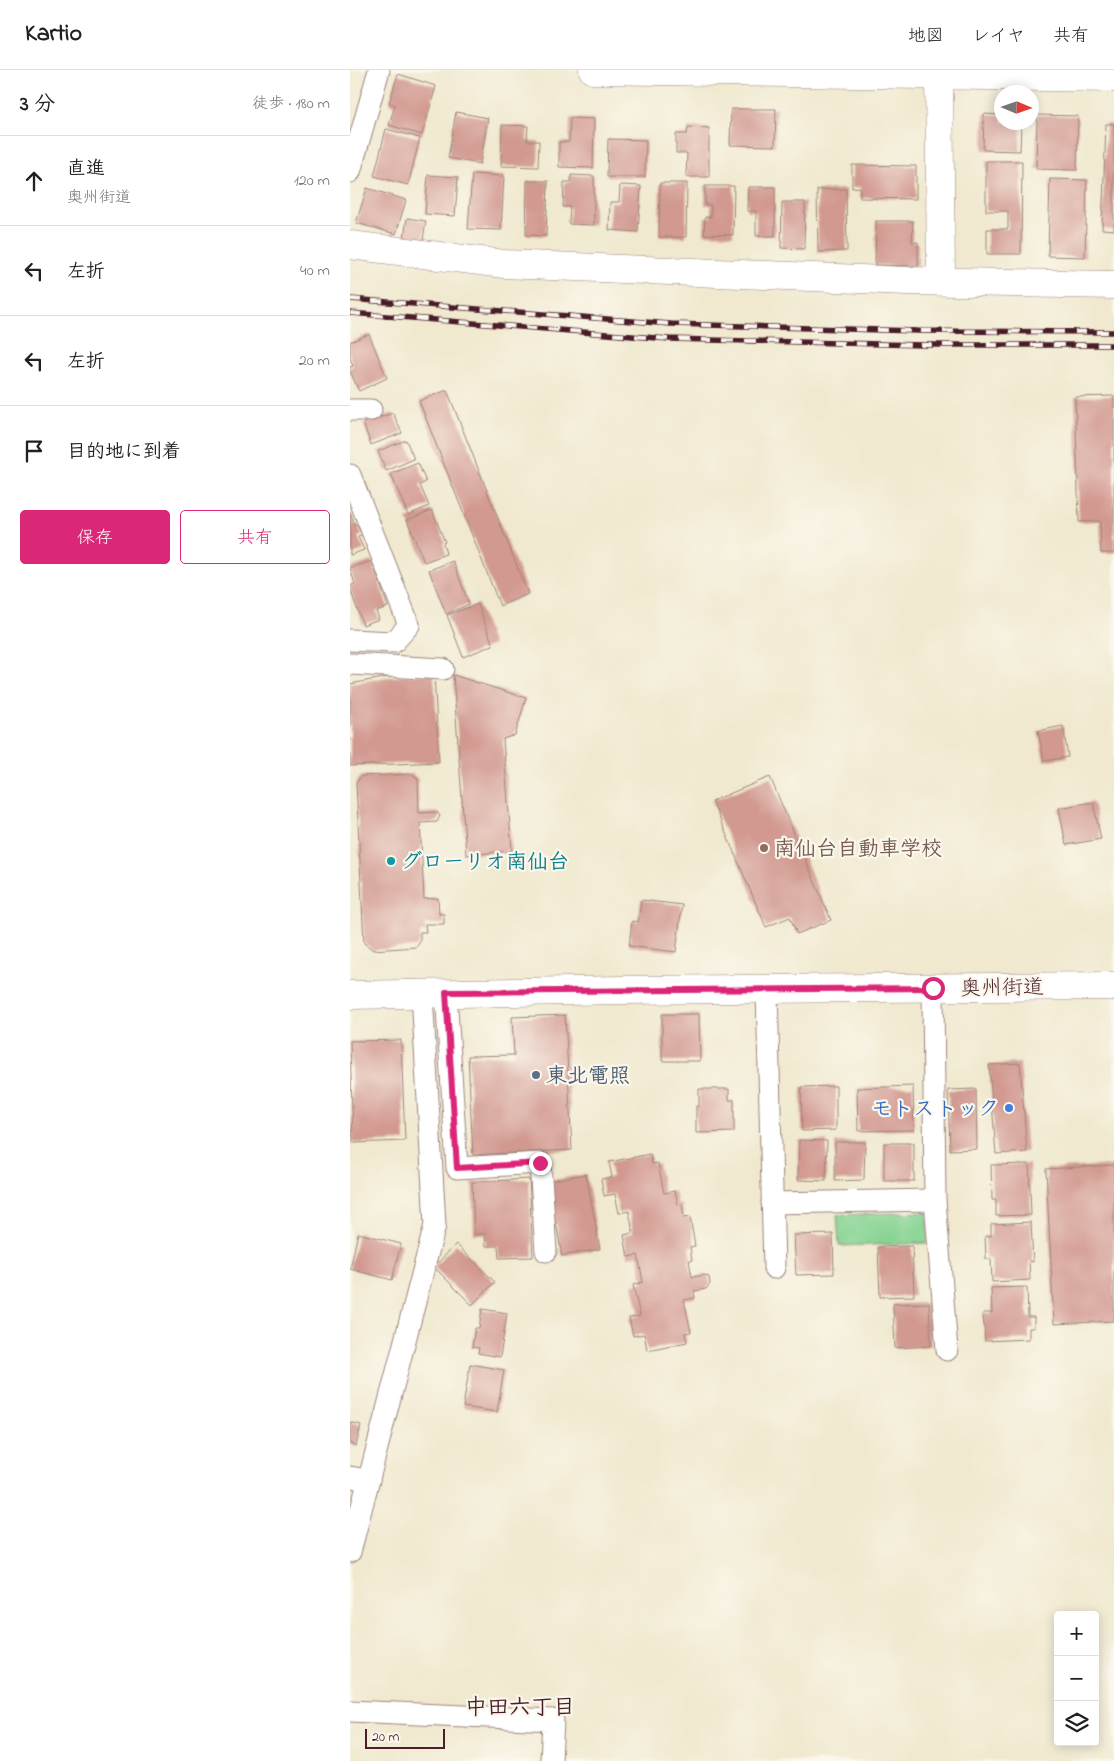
<!DOCTYPE html>
<html lang="ja">
<head>
<meta charset="utf-8">
<style>
	:root { --surface:#fff; --page:#f2f2f2; --text:#202124; --muted:#757577; --line:#e0e0e0; --accent:#db2777 }
	body { margin:0; font-family:"Indie Flower","Klee One",sans-serif; background:var(--page); color:var(--text) }
	.controls { position:absolute; right:15px; bottom:15px; display:grid; overflow:hidden; border-radius:5px; box-shadow:0 2px 12px #0003 }
	.controls button { width:45px; height:45px; display:grid; place-items:center; padding:0; border:0; border-bottom:1px solid var(--line); background:var(--surface); color:var(--text); font:25px sans-serif }
	.compass { position:absolute; left:644px; top:15px; width:45px; height:45px; border-radius:50%; background:var(--surface); box-shadow:0 2px 12px #0003; rotate:92deg }
	.scale { position:absolute; left:15px; bottom:12px; width:80px; box-sizing:border-box; padding-left:5px; border:2px solid #4a1f2b; border-top:0; font-size:14px; line-height:18px; white-space:nowrap; color:#4a1f2b; -webkit-text-stroke:4px #fbf7ec; paint-order:stroke }
	.stop { position:absolute; width:15px; height:15px; margin:-11px; border:4px solid #db2777; border-radius:50%; background:#fff }
	.stop.end { background:#db2777; border-color:#fff; box-shadow:0 1px 5px #0008 }
	.list { margin:0; padding:0; list-style:none }
	h2 { display:flex; justify-content:space-between; align-items:center; height:65px; margin:0; padding:0 20px; font-size:21px }
	h2 small { font-size:16px; font-weight:400; color:var(--muted) }
	.list li { display:grid; grid-template-columns:32px 1fr auto; gap:15px; align-items:center; box-sizing:border-box; height:90px; padding:0 20px; border-top:1px solid var(--line) }
	.list b { display:block; font-size:19px; white-space:nowrap }
	.list p { margin:0; font-size:16px; white-space:nowrap; color:var(--muted) }
	.list em { font-size:16px; font-style:normal; color:var(--muted) }
	.actions { display:flex; gap:10px; padding:15px 20px }
	.actions a { flex:1; padding:11px 0; border:1px solid var(--accent); border-radius:5px; text-align:center; font-size:18px; color:var(--accent) }
	.actions .main { background:var(--accent); color:#fff }
	.icon { flex:none; width:28px; height:28px; fill:none; stroke:currentColor; stroke-width:2; stroke-linecap:round; stroke-linejoin:round }
	.map { position:relative; flex:none; width:764px; height:1691px; overflow:hidden }
	header { display:flex; align-items:center; gap:30px; box-sizing:border-box; height:70px; padding:0 25px; background:var(--surface); border-bottom:1px solid var(--line) }
	header strong { font-size:24px }
	nav { display:flex; gap:28px; margin-inline-start:auto; font-size:18px }
	main { display:flex }
	aside { flex:1; background:var(--surface) }
	.map>svg:first-child { display:block }
</style>
</head>
<body>
<header>
<strong>Kartio</strong>
<nav><a>地図</a><a>レイヤ</a><a>共有</a></nav>
</header>
<main>
<aside>
<h2>3 分<small>徒歩 · 180 m</small></h2>
<ul class="list">
<li><svg class="icon" aria-label="ahead" viewBox="0 0 24 24"><path d="M12 20V5M6 11l6-6 6 6"/></svg><div><b>直進</b><p>奥州街道</p></div><em>120 m</em></li>
<li><svg class="icon" aria-label="left" viewBox="0 0 24 24"><path d="M17 20v-9H6M10 6l-5 5 5 5"/></svg><div><b>左折</b></div><em>40 m</em></li>
<li><svg class="icon" aria-label="left" viewBox="0 0 24 24"><path d="M17 20v-9H6M10 6l-5 5 5 5"/></svg><div><b>左折</b></div><em>20 m</em></li>
<li><svg class="icon" aria-label="arrive" viewBox="0 0 24 24"><path d="M6 21V4h12l-3 4 3 4H6"/></svg><div><b>目的地に到着</b></div></li>
</ul>
<div class="actions"><a class="main">保存</a><a>共有</a></div>
</aside>
<div class="map">
<svg width="764" height="1691" viewBox="0 0 764 1691">
	<rect width="100%" height="100%" fill="#fbf7ec"/>
	<filter id="ink" filterUnits="userSpaceOnUse"><feTurbulence type="fractalNoise" baseFrequency=".02" numOctaves="2"/><feDisplacementMap in="SourceGraphic" scale="10" xChannelSelector="R" yChannelSelector="G"/><feConvolveMatrix kernelMatrix="1 2 1 2 8 2 1 2 1" color-interpolation-filters="sRGB"/></filter>
	<filter id="wash" filterUnits="userSpaceOnUse"><feTurbulence type="fractalNoise" baseFrequency=".0096" numOctaves="4" result="noise"/><feDisplacementMap in="SourceGraphic" scale="20" xChannelSelector="R" yChannelSelector="G"/><feGaussianBlur stdDeviation="1.12" result="paint"/><feColorMatrix in="noise" values="0 0 0 0 0 0 0 0 0 0 0 0 0 0 0 0 0 1.4 0 .05"/><feComposite in="paint" operator="in"/></filter>
	<g filter="url(#wash)">
		<rect width="100%" height="100%" fill="#f0e9cf"/>
		<!-- green -->
		<path fill="#85d392" stroke="#68795e" d="M 577,1142 L 578,1173 L 489,1176 L 487,1145 Z"/>
		<g id="blocks">
			<!-- building -->
			<g fill="#d29990">
				<path d="M 48,4 L 86,16 L 72,65 L 39,55 L 45,35 L 39,33 Z"/>
				<path d="M 381,39 L 426,39 L 425,76 L 380,75 Z"/>
				<path d="M 106,42 L 138,48 L 130,94 L 98,88 Z"/>
				<path d="M 634,44 L 652,45 L 652,52 L 671,52 L 670,81 L 633,80 Z"/>
				<path d="M 687,45 L 728,46 L 727,100 L 686,99 Z"/>
				<path d="M 220,48 L 244,49 L 243,98 L 209,97 L 209,72 L 219,72 Z"/>
				<path d="M 756,54 L 764,54 L 764,160 L 752,159 Z"/>
				<path d="M 152,55 L 178,56 L 177,71 L 189,71 L 188,97 L 151,96 Z"/>
				<path d="M 338,57 L 359,58 L 359,107 L 336,107 L 337,83 L 326,83 L 326,64 L 337,64 Z"/>
				<path d="M 36,59 L 70,68 L 58,115 L 24,106 Z"/>
				<path d="M 258,69 L 296,70 L 295,107 L 257,107 Z"/>
				<path d="M 636,91 L 672,91 L 671,184 L 637,184 L 637,159 L 658,159 L 658,141 L 636,141 Z"/>
				<path d="M 502,95 L 566,96 L 566,129 L 510,128 L 510,117 L 502,118 Z"/>
				<path d="M 122,104 L 154,106 L 151,160 L 118,159 Z"/>
				<path d="M 78,105 L 108,107 L 105,146 L 75,144 Z"/>
				<path d="M 221,105 L 244,106 L 244,155 L 219,154 L 220,137 L 213,137 L 214,112 L 221,112 Z"/>
				<path d="M 700,109 L 737,110 L 735,187 L 698,186 Z"/>
				<path d="M 177,111 L 198,111 L 196,166 L 176,165 Z"/>
				<path d="M 310,113 L 337,113 L 336,167 L 309,167 Z"/>
				<path d="M 270,115 L 291,116 L 288,162 L 259,160 L 260,132 L 269,132 Z"/>
				<path d="M 355,116 L 384,116 L 383,165 L 354,164 L 355,147 L 361,147 L 361,135 L 355,135 Z"/>
				<path d="M 398,117 L 425,117 L 425,166 L 406,166 L 406,141 L 397,141 Z"/>
				<path d="M 17,118 L 56,130 L 46,164 L 6,153 Z"/>
				<path d="M 496,119 L 497,181 L 468,182 L 467,120 Z"/>
				<path d="M 432,132 L 455,132 L 454,179 L 431,178 Z"/>
				<path d="M 57,148 L 76,151 L 73,170 L 54,168 Z"/>
				<path d="M 526,151 L 563,151 L 562,172 L 568,172 L 568,196 L 525,195 Z"/>
				<path d="M 19,264 L 37,308 L 9,321 L 0,301 L 0,297 L 3,296 L 0,288 L 0,272 Z"/>
				<path d="M 97,320 L 178,524 L 150,536 L 69,331 Z"/>
				<path d="M 764,326 L 764,483 L 751,483 L 750,451 L 729,452 L 725,327 Z"/>
				<path d="M 43,343 L 52,363 L 21,375 L 13,353 Z"/>
				<path d="M 56,370 L 64,389 L 36,401 L 28,381 Z"/>
				<path d="M 68,393 L 76,412 L 70,415 L 79,436 L 58,445 L 41,404 Z"/>
				<path d="M 82,440 L 95,472 L 93,473 L 96,484 L 74,492 L 57,450 Z"/>
				<path d="M 0,443 L 5,456 L 7,455 L 12,465 L 8,467 L 14,480 L 0,485 Z"/>
				<path d="M 22,491 L 38,537 L 26,541 L 29,549 L 13,555 L 0,519 L 0,516 L 5,514 L 0,498 Z"/>
				<path d="M 103,491 L 119,534 L 96,544 L 79,500 Z"/>
				<path d="M 128,534 L 143,575 L 113,587 L 97,545 Z"/>
				<path d="M 84,604 L 89,692 L 0,696 L 0,614 L 38,607 Z"/>
				<path d="M 103,605 L 176,628 L 165,665 L 153,669 L 162,781 L 116,785 Z"/>
				<path d="M 713,656 L 718,687 L 694,691 L 688,661 Z"/>
				<path d="M 62,704 L 68,709 L 69,743 L 87,742 L 90,746 L 87,752 L 70,753 L 74,829 L 88,828 L 89,844 L 94,844 L 94,854 L 75,854 L 76,862 L 70,862 L 70,872 L 66,877 L 23,880 L 14,873 L 6,713 L 11,706 Z"/>
				<path d="M 420,707 L 481,850 L 447,864 L 440,847 L 416,857 L 362,731 Z"/>
				<path d="M 743,732 L 751,769 L 716,775 L 709,738 Z"/>
				<path d="M 291,830 L 332,835 L 326,882 L 279,876 L 282,851 L 288,852 Z"/>
				<path d="M 312,944 L 349,944 L 350,991 L 312,991 Z"/>
				<path d="M 215,945 L 222,1080 L 123,1085 L 118,986 L 164,985 L 162,947 Z"/>
				<path d="M 51,970 L 55,1071 L 3,1073 L 0,971 Z"/>
				<path d="M 670,993 L 677,1082 L 646,1084 L 639,995 Z"/>
				<path d="M 486,1016 L 486,1060 L 452,1061 L 451,1017 Z"/>
				<path d="M 563,1016 L 564,1060 L 508,1061 L 507,1018 Z"/>
				<path d="M 349,1019 L 379,1019 L 379,1030 L 384,1030 L 384,1062 L 346,1063 L 346,1036 L 349,1036 Z"/>
				<path d="M 626,1019 L 627,1079 L 600,1080 L 598,1020 Z"/>
				<path d="M 449,1070 L 477,1071 L 476,1111 L 448,1110 Z"/>
				<path d="M 485,1072 L 515,1072 L 514,1110 L 485,1111 Z"/>
				<rect x="534" y="1073" width="30" height="38"/>
				<path d="M 300,1084 L 302,1094 L 308,1093 L 314,1123 L 325,1121 L 328,1135 L 332,1134 L 334,1148 L 340,1147 L 345,1176 L 340,1177 L 342,1190 L 339,1191 L 342,1207 L 355,1205 L 359,1207 L 360,1214 L 356,1219 L 344,1221 L 345,1228 L 334,1230 L 341,1262 L 335,1263 L 337,1272 L 297,1280 L 294,1264 L 283,1266 L 279,1248 L 290,1246 L 283,1215 L 293,1212 L 288,1185 L 278,1187 L 274,1165 L 283,1163 L 279,1141 L 269,1143 L 265,1124 L 254,1126 L 251,1109 L 262,1107 L 259,1092 Z"/>
				<path d="M 679,1094 L 681,1145 L 646,1146 L 646,1130 L 642,1130 L 641,1095 Z"/>
				<path d="M 764,1095 L 764,1251 L 704,1254 L 696,1099 Z"/>
				<path d="M 236,1104 L 250,1179 L 212,1186 L 206,1152 L 200,1154 L 198,1111 Z"/>
				<path d="M 179,1109 L 183,1187 L 149,1188 L 148,1176 L 136,1176 L 135,1164 L 124,1164 L 122,1112 Z"/>
				<path d="M 681,1152 L 683,1192 L 679,1191 L 680,1210 L 642,1212 L 641,1189 L 636,1189 L 635,1166 L 641,1166 L 641,1154 Z"/>
				<path d="M 8,1163 L 51,1174 L 42,1210 L 0,1199 Z"/>
				<path d="M 483,1164 L 484,1204 L 446,1205 L 444,1165 Z"/>
				<path d="M 106,1174 L 145,1212 L 122,1235 L 84,1197 Z"/>
				<path d="M 562,1176 L 564,1226 L 530,1227 L 528,1177 Z"/>
				<path d="M 677,1217 L 678,1247 L 684,1247 L 684,1258 L 679,1258 L 679,1269 L 635,1271 L 633,1243 L 642,1243 L 641,1218 Z"/>
				<path d="M 579,1233 L 581,1276 L 545,1278 L 543,1234 Z"/>
				<path d="M 132,1239 L 157,1243 L 150,1287 L 128,1283 L 129,1278 L 122,1277 L 125,1258 L 129,1258 Z"/>
				<path d="M 120,1294 L 154,1300 L 147,1342 L 113,1337 Z"/>
				<path d="M 0,1352 L 11,1355 L 6,1376 L 0,1374 Z"/>
			</g>
		</g>
	</g>
	<g filter="url(#ink)">
		<use href="#blocks" fill-opacity="0" stroke="#9d847d" stroke-width="1"/>
		<g fill="none" stroke-linecap="round" stroke-linejoin="round">
			<!-- minor casing -->
			<g stroke="#9d847d" stroke-width="23">
				<g id="minor">
					<path d="M 0,102 L 29,0"/>
					<path d="M 0,340 L 21,340"/>
					<path d="M 0,405 L 59,555 L 44,572 L 0,570"/>
					<path d="M 0,594 L 93,599"/>
					<path d="M 583,918 L 585,1130 L 597,1280"/>
					<path d="M 417,920 L 424,1198"/>
					<path d="M 96,923 L 107,1098 L 190,1093 L 196,1181"/>
					<path d="M 422,1133 L 585,1130"/>
					<path d="M 0,1407 L 19,1410"/>
					<path d="M 0,1482 L 85,1155 L 72,923"/>
					<path d="M 0,1641 L 203,1650 L 201,1691"/>
				</g>
			</g>
			<!-- tertiary casing -->
			<g stroke="#9d847d" stroke-width="29">
				<g id="tertiary">
					<path d="M 243,0 L 764,8"/>
					<path d="M 589,0 L 591,211"/>
					<path d="M 0,175 L 154,194 L 557,211 L 764,215"/>
				</g>
			</g>
			<!-- secondary casing -->
			<g stroke="#9d847d" stroke-width="29">
				<path id="secondary" d="M 0,925 L 272,920 L 764,916"/>
			</g>
			<!-- minor -->
			<use href="#minor" stroke="#fff" stroke-width="21"/>
			<!-- tertiary -->
			<use href="#tertiary" stroke="#fff" stroke-width="28"/>
			<!-- secondary -->
			<use href="#secondary" stroke="#fff" stroke-width="28"/>
			<!-- rail casing -->
			<g stroke="#4a1f2b" stroke-width="5.5">
				<g id="rail">
					<path d="M 0,229 L 321,254 L 568,261 L 764,262"/>
					<path d="M 0,243 L 319,269 L 573,275 L 764,275"/>
				</g>
			</g>
			<!-- rail -->
			<use href="#rail" stroke="#fbf7ec" stroke-width="4" stroke-dasharray="11" stroke-linecap="butt"/>
		</g>
	</g>
	<g fill="none" stroke-linecap="round" stroke-linejoin="round" filter="url(#ink)">
		<!-- route -->
		<path stroke="#db2777" stroke-width="6" d="M 190,1093 L 107,1098 L 96,922 L 583,918"/>
	</g>
	<!-- markers -->
	<circle fill="#8d6e63" stroke="#fbf7ec" stroke-width="2" cx="414" cy="778" r="5"/>
	<circle fill="#0f9aa8" stroke="#fbf7ec" stroke-width="2" cx="41" cy="791" r="5"/>
	<circle fill="#5c6f8a" stroke="#fbf7ec" stroke-width="2" cx="186" cy="1005" r="5"/>
	<circle fill="#3f7fe0" stroke="#fbf7ec" stroke-width="2" cx="659" cy="1038" r="5"/>
	<g text-anchor="middle" stroke-width="4.5" stroke-linejoin="round" paint-order="stroke">
		<!-- education labels -->
		<g font-size="21" font-weight="bold" fill="#785e54" stroke="#fbf7ec" text-anchor="start">
			<text x="424" y="785">南仙台自動車学校</text>
		</g>
		<!-- culture labels -->
		<g font-size="21" font-weight="bold" fill="#0d838f" stroke="#fbf7ec" text-anchor="start">
			<text x="51" y="798">グローリオ南仙台</text>
		</g>
		<!-- street labels -->
		<g font-size="21" fill="#4a1f2b" stroke="#fbf7ec">
			<text transform="translate(652 917) rotate(-1)" y="7">奥州街道</text>
		</g>
		<!-- service labels -->
		<g font-size="21" font-weight="bold" fill="#4e5e75" stroke="#fbf7ec" text-anchor="start">
			<text x="196" y="1012">東北電照</text>
		</g>
		<!-- shop labels -->
		<g font-size="21" font-weight="bold" fill="#366cbe" stroke="#fbf7ec" text-anchor="end">
			<text x="649" y="1045">モトストック</text>
		</g>
		<!-- neighbourhood labels -->
		<g font-size="22" font-weight="bold" fill="#4a1f2b" stroke="#fbf7ec">
			<text x="170" y="1644">中田六丁目</text>
		</g>
	</g>
</svg>
<div class="controls">
<button>+</button>
<button>−</button>
<button><svg class="icon" aria-label="layers" viewBox="0 0 24 24"><path d="M12 4l9 5-9 5-9-5zM3 14l9 5 9-5"/></svg></button>
</div>
<svg class="compass" viewBox="-18 -18 36 36"><path d="M0-13l5 13h-10z" fill="#e53935"/><path d="M0 13l5-13h-10z" fill="#757577"/></svg>
<div class="scale">20 m</div>
<div class="stop" style="left:583px;top:918px"></div>
<div class="stop end" style="left:190px;top:1093px"></div>
</div>
</main>
</body>
</html>
